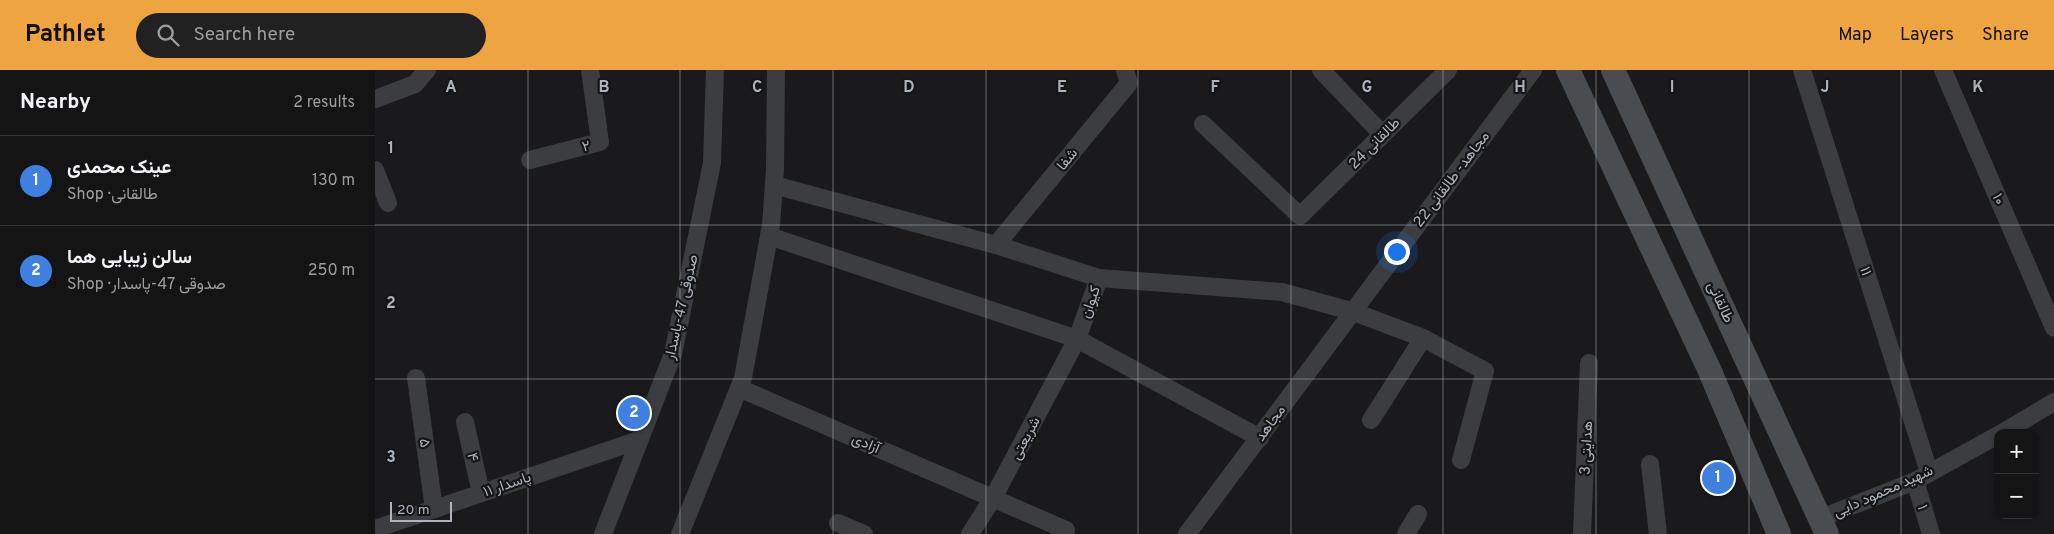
<!DOCTYPE html>
<html lang="en">
<head>
<meta charset="utf-8">
<style>
	:root { --surface:#141415; --page:#212122; --text:#f1f3f6; --muted:#9d9ea0; --line:#333334; --accent:#eea541 }
	body { margin:0; font-family:Overpass,Vazirmatn,sans-serif; background:var(--page); color:var(--text) }
	.controls { position:absolute; right:15px; bottom:15px; display:grid; overflow:hidden; border-radius:10px; box-shadow:0 2px 8px #0003 }
	.controls button { width:45px; height:45px; display:grid; place-items:center; padding:0; border:0; border-bottom:1px solid var(--line); background:var(--surface); color:var(--text); font:25px sans-serif }
	.scale { position:absolute; left:15px; bottom:12px; width:62px; box-sizing:border-box; padding-left:5px; border:2px solid #adb3bc; border-top:0; font-size:14px; line-height:18px; white-space:nowrap; color:#adb3bc; -webkit-text-stroke:4px #151518; paint-order:stroke }
	.you { position:absolute; left:1021px; top:181px; width:18px; height:18px; margin:-12px; border:4px solid #fff; border-radius:50%; background:#1a73e8; box-shadow:0 0 0 8px #1a73e833 }
	.badge { display:grid; place-items:center; width:32px; height:32px; border-radius:50%; background:var(--accent); color:#fff; font-size:16px; font-weight:700 }
	.pin { position:absolute; translate:-50% -50%; border:2px solid #fff; box-shadow:0 1px 5px #0006 }
	.list { margin:0; padding:0; list-style:none }
	h2 { display:flex; justify-content:space-between; align-items:center; height:65px; margin:0; padding:0 20px; font-size:21px }
	h2 small { font-size:16px; font-weight:400; color:var(--muted) }
	.list li { display:grid; grid-template-columns:32px 1fr auto; gap:15px; align-items:center; box-sizing:border-box; height:90px; padding:0 20px; border-top:1px solid var(--line) }
	.list b { display:block; font-size:19px; white-space:nowrap }
	.list p { margin:0; font-size:16px; white-space:nowrap; color:var(--muted) }
	.list em { font-size:16px; font-style:normal; color:var(--muted) }
	.icon { flex:none; width:28px; height:28px; fill:none; stroke:currentColor; stroke-width:2; stroke-linecap:round; stroke-linejoin:round }
	.map { position:relative; flex:none; width:1679px; height:464px; overflow:hidden }
	header { display:flex; align-items:center; gap:30px; box-sizing:border-box; height:70px; padding:0 25px; background:var(--accent); color:#111 }
	header strong { font-size:24px }
	nav { display:flex; gap:28px; margin-inline-start:auto; font-size:18px }
	.search { width:350px; height:45px; background:var(--page); display:flex; align-items:center; gap:12px; box-sizing:border-box; padding:0 18px; border-radius:28px; color:var(--muted); font-size:19px }
	main { display:flex }
	aside { flex:1; background:var(--surface) }
	.map>svg:first-child { display:block }
</style>
</head>
<body>
<header>
<strong>Pathlet</strong>
<div class="search"><svg class="icon" aria-label="search" viewBox="0 0 24 24"><circle cx="10" cy="10" r="6"/><path d="M15 15l6 6"/></svg>Search here</div>
<nav><a>Map</a><a>Layers</a><a>Share</a></nav>
</header>
<main>
<aside>
<h2>Nearby<small>2 results</small></h2>
<ul class="list">
<li><span class="badge" style="background:#3f7fe0">1</span><div><b>عینک محمدی</b><p>Shop · طالقانی</p></div><em>130 m</em></li>
<li><span class="badge" style="background:#3f7fe0">2</span><div><b>سالن زیبایی هما</b><p>Shop · صدوقی 47-پاسدار</p></div><em>250 m</em></li>
</ul>
</aside>
<div class="map">
<svg width="1679" height="464" viewBox="0 0 1679 464">
	<rect width="100%" height="100%" fill="#1a1a1c"/>
	<g fill="none" stroke-linecap="round" stroke-linejoin="round">
		<!-- minor -->
		<g stroke="#3b3d41" stroke-width="18">
			<path d="M 946,0 L 1007,64"/>
			<path d="M 1427,0 L 1554,402"/>
			<path d="M 1568,0 L 1679,258"/>
			<path d="M 0,29 L 40,14 L 52,0"/>
			<path d="M 828,54 L 925,146 L 1073,0"/>
			<path d="M 155,90 L 225,72 L 215,0"/>
			<path d="M 0,100 L 13,133"/>
			<path d="M 399,115 L 621,175 L 724,208 L 907,222 L 976,241 L 1048,268 L 1110,301 L 1086,390"/>
			<path d="M 394,166 L 702,269 L 885,368"/>
			<path d="M 621,175 L 754,13 L 750,0"/>
			<path d="M 41,308 L 59,439"/>
			<path d="M 364,318 L 691,460"/>
			<path d="M 996,350 L 1048,268"/>
			<path d="M 90,352 L 106,423"/>
			<path d="M 1627,363 L 1679,332"/>
			<path d="M 1275,394 L 1283,464"/>
			<path d="M 1540,411 L 1556,464"/>
			<path d="M 1446,448 L 1540,411 L 1623,365"/>
			<path d="M 463,453 L 489,464"/>
			<path d="M 0,459 L 264,370"/>
			<path d="M 228,464 L 298,284 L 337,93 L 340,0"/>
			<path d="M 305,464 L 368,308 L 396,155 L 400,99 L 401,0"/>
			<path d="M 595,464 L 618,428 L 702,269 L 724,208"/>
			<path d="M 812,464 L 1158,0"/>
			<path d="M 1031,464 L 1043,444"/>
			<path d="M 1207,464 L 1214,293"/>
		</g>
		<!-- secondary -->
		<g stroke="#494c51" stroke-width="24">
			<path d="M 1193,0 L 1334,299 L 1404,464"/>
			<path d="M 1238,0 L 1452,464"/>
		</g>
	</g>
	<!-- grid -->
	<path fill="none" stroke="#adb3bc" stroke-width="1" stroke-opacity="0.55" d="M 153,0 L 153,464M 305,0 L 305,464M 458,0 L 458,464M 611,0 L 611,464M 763,0 L 763,464M 916,0 L 916,464M 1068,0 L 1068,464M 1221,0 L 1221,464M 1374,0 L 1374,464M 1526,0 L 1526,464M 0,155 L 1679,155M 0,309 L 1679,309"/>
	<g text-anchor="middle" stroke-width="4.5" stroke-linejoin="round" paint-order="stroke">
		<!-- street labels -->
		<g font-size="15" fill="#adb3bc" stroke="#151518">
			<text transform="translate(999 73) rotate(-45)" y="5">طالقانی 24</text>
			<text transform="translate(211 76) rotate(-14)" y="5">۲</text>
			<text transform="translate(692 89) rotate(-51)" y="5">شفا</text>
			<text transform="translate(1076 109) rotate(-53)" y="5">مجاهد- طالقانی 22</text>
			<text transform="translate(1624 129) rotate(67)" y="5">۱۰</text>
			<text transform="translate(1491 201) rotate(72)" y="5">۱۱</text>
			<text transform="translate(715 232) rotate(-70)" y="5">کیوان</text>
			<text transform="translate(1346 232) rotate(65)" y="5">طالقانی</text>
			<text transform="translate(306 237) rotate(-77)" y="5">صدوقی 47-پاسدار</text>
			<text transform="translate(895 353) rotate(-54)" y="5">مجاهد</text>
			<text transform="translate(650 368) rotate(-62)" y="5">شریعتی</text>
			<text transform="translate(50 373) rotate(82)" y="5">۵</text>
			<text transform="translate(491 373) rotate(23)" y="5">آزادی</text>
			<text transform="translate(1211 378) rotate(-87)" y="5">هدایتی 3</text>
			<text transform="translate(98 387) rotate(78)" y="5">۴</text>
			<text transform="translate(132 414) rotate(-19)" y="5">پاسدار ۱۱</text>
			<text transform="translate(1508 421) rotate(-24)" y="5">شهید محمود دایی</text>
			<text transform="translate(1548 437) rotate(73)" y="5">۱</text>
		</g>
	</g>
	<g font-size="16" text-anchor="middle" font-weight="bold" fill="#adb3bc" stroke="#151518" stroke-width="4.5" stroke-linejoin="round" paint-order="stroke">
		<text x="76" y="22">A</text>
		<text x="229" y="22">B</text>
		<text x="382" y="22">C</text>
		<text x="534" y="22">D</text>
		<text x="687" y="22">E</text>
		<text x="840" y="22">F</text>
		<text x="992" y="22">G</text>
		<text x="1145" y="22">H</text>
		<text x="1297" y="22">I</text>
		<text x="1450" y="22">J</text>
		<text x="1603" y="22">K</text>
		<text x="16" y="83">1</text>
		<text x="16" y="238">2</text>
		<text x="16" y="392">3</text>
	</g>
</svg>
<div class="controls">
<button>+</button>
<button>−</button>
</div>
<div class="scale">20 m</div>
<div class="you"></div>
<div class="pin badge" style="left:1343px;top:408px;background:#3f7fe0">1</div>
<div class="pin badge" style="left:259px;top:343px;background:#3f7fe0">2</div>
</div>
</main>
</body>
</html>
